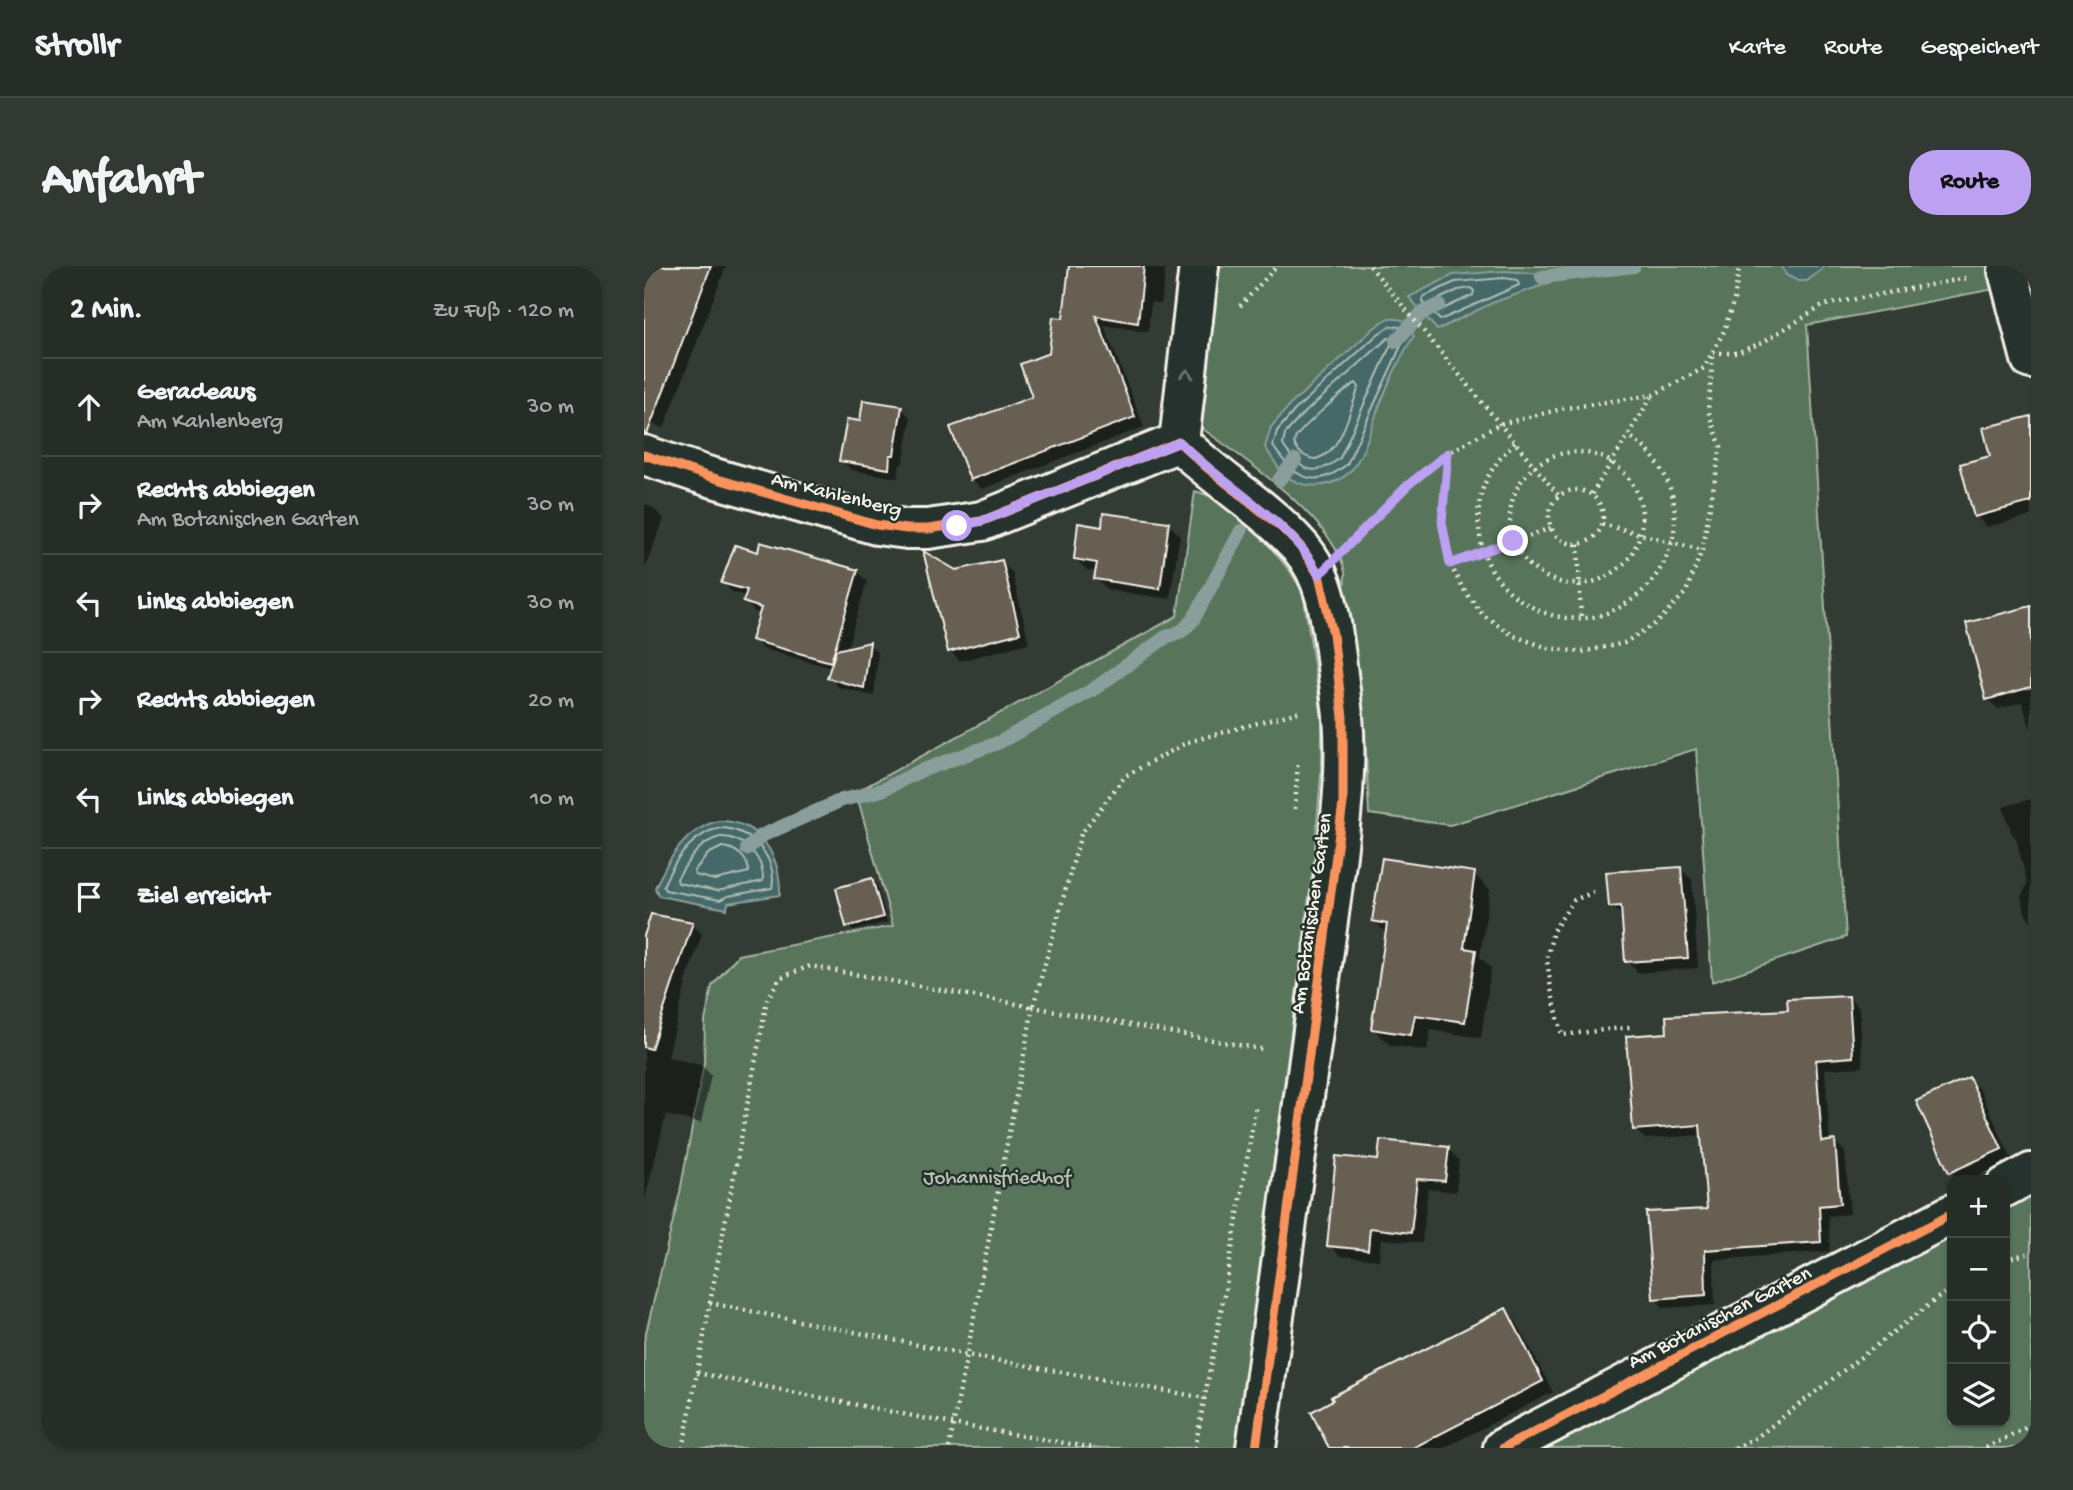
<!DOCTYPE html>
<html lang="de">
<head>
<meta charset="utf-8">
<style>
	:root { --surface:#262d27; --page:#323933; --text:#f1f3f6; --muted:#a4a8a7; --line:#424944; --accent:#bca0f2 }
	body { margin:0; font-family:"Gochi Hand",sans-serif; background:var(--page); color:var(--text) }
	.controls { position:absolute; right:21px; bottom:21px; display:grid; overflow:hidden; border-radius:14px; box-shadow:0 2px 5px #0004 }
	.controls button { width:63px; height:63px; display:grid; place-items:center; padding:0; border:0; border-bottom:2px solid var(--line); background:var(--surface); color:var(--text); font:35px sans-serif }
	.stop { position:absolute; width:21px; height:21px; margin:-16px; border:5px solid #bca0f2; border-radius:50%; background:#fff }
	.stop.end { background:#bca0f2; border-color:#fff; box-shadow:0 2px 7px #0008 }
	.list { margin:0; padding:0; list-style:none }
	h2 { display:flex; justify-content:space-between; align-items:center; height:91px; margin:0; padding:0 28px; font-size:30px }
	h2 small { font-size:23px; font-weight:400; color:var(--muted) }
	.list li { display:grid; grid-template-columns:46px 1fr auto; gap:21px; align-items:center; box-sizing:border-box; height:98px; padding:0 28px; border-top:2px solid var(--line) }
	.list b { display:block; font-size:26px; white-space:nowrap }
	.list p { margin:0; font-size:23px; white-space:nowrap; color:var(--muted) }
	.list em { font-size:23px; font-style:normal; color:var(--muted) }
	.icon { flex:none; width:38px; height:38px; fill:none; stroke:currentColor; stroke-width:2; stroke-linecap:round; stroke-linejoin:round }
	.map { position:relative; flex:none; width:1387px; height:1182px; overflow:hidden; border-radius:28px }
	header { display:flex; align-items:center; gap:42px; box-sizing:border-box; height:98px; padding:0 35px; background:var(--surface); border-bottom:2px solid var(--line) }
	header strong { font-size:33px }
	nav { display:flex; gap:38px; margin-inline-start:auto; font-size:24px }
	.intro { display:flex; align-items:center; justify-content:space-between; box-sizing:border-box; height:168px; padding:0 42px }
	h1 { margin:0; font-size:49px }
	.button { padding:18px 32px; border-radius:28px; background:var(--accent); color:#111; font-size:24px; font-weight:700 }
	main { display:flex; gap:42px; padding:0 42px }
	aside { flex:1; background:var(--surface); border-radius:28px; box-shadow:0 2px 5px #0004 }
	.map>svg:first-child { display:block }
</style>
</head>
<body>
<header>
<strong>Strollr</strong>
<nav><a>Karte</a><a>Route</a><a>Gespeichert</a></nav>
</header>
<div class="intro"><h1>Anfahrt</h1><a class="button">Route</a></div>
<main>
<aside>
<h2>2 Min.<small>Zu Fuß · 120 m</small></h2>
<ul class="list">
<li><svg class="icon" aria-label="ahead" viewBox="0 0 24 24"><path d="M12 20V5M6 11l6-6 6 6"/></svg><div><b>Geradeaus</b><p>Am Kahlenberg</p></div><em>30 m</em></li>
<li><svg class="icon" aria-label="right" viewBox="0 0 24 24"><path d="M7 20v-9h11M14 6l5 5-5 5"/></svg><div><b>Rechts abbiegen</b><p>Am Botanischen Garten</p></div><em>30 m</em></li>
<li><svg class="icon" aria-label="left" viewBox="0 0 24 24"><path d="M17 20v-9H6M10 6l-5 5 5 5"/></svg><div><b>Links abbiegen</b></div><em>30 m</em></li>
<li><svg class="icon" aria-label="right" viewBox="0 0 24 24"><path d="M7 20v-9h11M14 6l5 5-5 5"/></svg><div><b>Rechts abbiegen</b></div><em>20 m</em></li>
<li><svg class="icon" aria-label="left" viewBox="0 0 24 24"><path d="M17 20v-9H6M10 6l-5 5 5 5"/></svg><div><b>Links abbiegen</b></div><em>10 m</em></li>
<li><svg class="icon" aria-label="arrive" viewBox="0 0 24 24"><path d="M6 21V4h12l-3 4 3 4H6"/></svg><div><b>Ziel erreicht</b></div></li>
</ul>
</aside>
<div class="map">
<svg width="1387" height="1182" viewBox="0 0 1387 1182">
	<rect width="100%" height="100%" fill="#333c34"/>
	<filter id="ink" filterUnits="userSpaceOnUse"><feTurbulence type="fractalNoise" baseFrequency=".0143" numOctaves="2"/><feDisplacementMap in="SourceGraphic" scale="14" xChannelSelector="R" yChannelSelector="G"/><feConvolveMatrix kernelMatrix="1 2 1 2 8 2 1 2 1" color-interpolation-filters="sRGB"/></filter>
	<g filter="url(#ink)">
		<!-- green -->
		<g fill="#58755c" stroke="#a6b3a2" stroke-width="2">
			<path d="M 576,0 L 1387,0 L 1387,16 L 1163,59 L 1202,671 L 1068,716 L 1052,483 L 806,559 L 725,548 L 721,466 L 700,322 C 700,317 702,310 701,306 C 689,252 599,192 556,161 Z"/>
			<path d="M 551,225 L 575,233 L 619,272 L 646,305 L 659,326 L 678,451 L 678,497 L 670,594 L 592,1182 L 0,1182 L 0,1075 L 36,926 L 60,797 L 61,755 L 68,720 L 94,689 L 249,660 L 212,526 L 533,350 Z"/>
			<path d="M 1387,930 L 1387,1182 L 894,1182 L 1308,970 L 1308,1156 L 1361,1156 L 1361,944 Z"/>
		</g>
		<!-- water -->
		<g fill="#446968" stroke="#8a9f9b" stroke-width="2">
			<path d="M 1138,0 L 1182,0 L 1163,15 L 1154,15 L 1142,9 Z"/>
			<path d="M 861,5 L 914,9 L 905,17 L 848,37 L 793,64 L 765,31 L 809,9 Z"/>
			<path d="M 744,52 L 759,54 L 770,70 C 755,92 744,119 734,143 C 727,162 721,187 708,203 C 691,223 659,225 640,208 C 632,201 627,189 621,181 L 627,161 L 646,139 L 730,62 Z"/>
			<path d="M 74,555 C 116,554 137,590 136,629 L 84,637 L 83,643 L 15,630 L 11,622 C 24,593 42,563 74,555 Z"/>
		</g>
		<!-- shadow -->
		<g fill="#0007">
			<path d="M 82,0 L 20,162 L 0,155 L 0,1 Z"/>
			<path d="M 427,0 L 522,0 L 517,38 L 507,36 L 504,66 L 460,59 L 500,161 L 338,223 L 327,213 L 391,132 L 420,54 Z"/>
			<path d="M 257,142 L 267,152 L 259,198 L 256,198 L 254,212 L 207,204 L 197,194 L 217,157 Z"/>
			<path d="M 1383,152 L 1387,156 L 1387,250 L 1343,261 L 1332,250 L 1348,191 Z"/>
			<path d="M 0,238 L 8,241 L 20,253 L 0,305 Z"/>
			<path d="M 524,258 L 536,269 L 526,333 L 464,324 L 452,313 L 453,306 L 443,304 L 431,293 L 460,262 Z"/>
			<path d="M 115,288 L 213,305 L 223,315 L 203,383 L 225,378 L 234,387 L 230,430 L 194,421 L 185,412 L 188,402 L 119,383 L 109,373 L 117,348 L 111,346 L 101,336 L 103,330 L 89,327 L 79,317 Z"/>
			<path d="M 357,296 L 368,306 L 385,377 L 316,395 L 306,385 Z"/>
			<path d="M 1387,342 L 1387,464 L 1378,436 L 1354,443 L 1343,433 L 1324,358 Z"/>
			<path d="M 1387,533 L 1387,655 L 1382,649 L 1377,631 L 1383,618 L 1372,572 L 1368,568 L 1359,541 Z"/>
			<path d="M 1037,603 L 1048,614 L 1054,702 L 994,707 L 983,695 L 980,651 L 966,640 Z"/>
			<path d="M 830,608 L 846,624 L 836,691 L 847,702 L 837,772 L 787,764 L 783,785 L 746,779 L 729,763 L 743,668 L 730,655 Z"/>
			<path d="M 227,614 L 233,619 L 243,656 L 209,665 L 204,660 Z"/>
			<path d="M 48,658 L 58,668 L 43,713 L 24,791 L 57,799 L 67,809 L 57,857 L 22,849 L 0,937 L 0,661 Z"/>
			<path d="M 1205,731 L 1215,742 L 1219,801 L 1181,803 L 1186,877 L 1191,876 L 1201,886 L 1206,948 L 1184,950 L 1186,985 L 1070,994 L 1071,1039 L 1020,1042 L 1010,1032 L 1065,944 L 1059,869 L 1001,873 L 990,863 L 1025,769 Z"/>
			<path d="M 1325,813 L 1336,824 L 1368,894 L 1324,914 L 1315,914 L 1307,906 Z"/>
			<path d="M 804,883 L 815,894 L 812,926 L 784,923 L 778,977 L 737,973 L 735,994 L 696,990 L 685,979 L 735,896 Z"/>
			<path d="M 862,1044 L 872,1055 L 909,1126 L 800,1182 L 687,1182 Z"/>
		</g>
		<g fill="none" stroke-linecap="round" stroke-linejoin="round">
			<!-- shore -->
			<g stroke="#aebbb5" stroke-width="2">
				<path d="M 860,12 L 873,14 L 875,19 L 796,54 L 778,35 L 779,31 L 811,16 Z"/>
				<path d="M 827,22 L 830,25 L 829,29 L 799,43 L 791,38 L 793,34 L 814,24 Z"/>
				<path d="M 746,60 L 756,61 L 761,71 L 703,198 C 671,225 650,212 629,180 L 633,165 L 651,144 L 734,68 Z"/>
				<path d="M 744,72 L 747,73 L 748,76 L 696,192 C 670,213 655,204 639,179 L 641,168 L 657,150 Z"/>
				<path d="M 712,117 L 715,121 C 705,145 699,185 672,193 C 663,193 647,183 651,173 C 657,162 701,123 712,117 Z"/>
				<path d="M 76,562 C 106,562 134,591 128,622 L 84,630 L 76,634 L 21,624 L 19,620 C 30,595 48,568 76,562 Z"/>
				<path d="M 76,571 C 99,570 120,591 119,615 L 73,625 L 34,617 L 33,613 C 44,595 55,576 76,571 Z"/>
				<path d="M 78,581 C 92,582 104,592 105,606 L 71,614 L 51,609 L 50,605 L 64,588 Z"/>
			</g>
			<!-- stream -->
			<g stroke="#8a9f9b" stroke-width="14">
				<path d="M 898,11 L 990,0"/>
				<path d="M 752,75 L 778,47 L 795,39"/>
				<path d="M 635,214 L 651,194"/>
				<path d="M 103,583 L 117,570 L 198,534 L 238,524 L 274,506 L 356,476 L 450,423 L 522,371 L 538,365 L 549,354 L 597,265"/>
			</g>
		</g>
		<!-- building -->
		<g fill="#685e52" stroke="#f4f1e8" stroke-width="2">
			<path d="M 0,0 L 67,0 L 3,168 L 0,168 Z"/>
			<path d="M 425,0 L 500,0 L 494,57 L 452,50 L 491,151 L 326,214 L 306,161 L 388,131 L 376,98 L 405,87 L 409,51 L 419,52 Z"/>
			<path d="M 219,134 L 258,140 L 250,189 L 246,189 L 245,203 L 195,195 L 203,153 L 216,155 Z"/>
			<path d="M 1387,150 L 1387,236 L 1330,251 L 1316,198 L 1346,190 L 1339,162 Z"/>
			<path d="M 459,247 L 525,256 L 516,323 L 450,313 L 453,297 L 430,293 L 434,257 L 458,261 Z"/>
			<path d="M 116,276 L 214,304 L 187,396 L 107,374 L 117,342 L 99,336 L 103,324 L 77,317 L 91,279 L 114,286 Z"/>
			<path d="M 279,285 L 312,304 L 358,294 L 376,367 L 304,386 Z"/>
			<path d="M 1387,340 L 1387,421 L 1342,434 L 1322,357 Z"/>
			<path d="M 226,376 L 220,422 L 183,412 L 192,384 Z"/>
			<path d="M 738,592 L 831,606 L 820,682 L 832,684 L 821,756 L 771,749 L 767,769 L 727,763 L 743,658 L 728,655 Z"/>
			<path d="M 1037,601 L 1044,692 L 981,696 L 977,640 L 965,641 L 962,606 Z"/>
			<path d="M 228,612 L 239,651 L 202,661 L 192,622 Z"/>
			<path d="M 7,648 L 49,656 L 7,783 L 0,781 L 0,670 Z"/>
			<path d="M 1205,730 L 1209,791 L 1172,794 L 1178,876 L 1191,874 L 1196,938 L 1175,940 L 1177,976 L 1061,984 L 1062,1029 L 1009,1033 L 1002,946 L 1063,943 L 1056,859 L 989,864 L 982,770 L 1023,767 L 1022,750 L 1144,744 L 1143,733 Z"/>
			<path d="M 1325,811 L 1358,883 L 1305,907 L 1272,835 Z"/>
			<path d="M 736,874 L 805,881 L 801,915 L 773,913 L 767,967 L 726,962 L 724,984 L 683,980 L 692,890 L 734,894 Z"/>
			<path d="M 862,1042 L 899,1115 L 769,1182 L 685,1182 L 667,1146 L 689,1134 L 687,1131 Z"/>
		</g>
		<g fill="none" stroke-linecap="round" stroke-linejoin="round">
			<!-- minor casing -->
			<g stroke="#f4f1e8" stroke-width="44">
				<g id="minor">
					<path d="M 1364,5 L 1387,93"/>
					<path d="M 535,176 C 573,214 621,241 656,281 C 682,310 687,353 692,391 C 694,411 697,430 699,450 C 703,496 698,543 693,589 L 612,1182"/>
					<path d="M 535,176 L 555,0"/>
					<path d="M 0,189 L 63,210 L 233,259 L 263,263 L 284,263 L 338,255 L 535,176"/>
					<path d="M 1361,921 L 1387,907"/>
					<path d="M 859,1182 L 1308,948"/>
				</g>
			</g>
			<!-- path -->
			<g stroke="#f4f1e8" stroke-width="4.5" stroke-dasharray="2 5" stroke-linecap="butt">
				<path d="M 726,0 L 915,230"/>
				<path d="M 596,40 L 633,0"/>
				<path d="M 1069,87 L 1093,87 L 1119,76 L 1180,39 L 1323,12"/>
				<path d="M 871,176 C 840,208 829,231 837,276 C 842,301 857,321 878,335 C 971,398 1079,277 1008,190 C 1002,182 992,175 984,169"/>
				<circle cx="932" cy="252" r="66"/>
				<path d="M 804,188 L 798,255 L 806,298 L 818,321 L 839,349 L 870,370 L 904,382 L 938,386 L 980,377 L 1014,356 L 1042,326 L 1058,284 L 1077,181 L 1064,144 L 1069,91"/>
				<circle cx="932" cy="251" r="27"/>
				<path d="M 948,228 L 1008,130"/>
				<path d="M 958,258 L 1058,284"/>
				<path d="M 934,278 L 937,353"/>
				<path d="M 705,279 L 764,219 L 804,187 L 856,158 L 922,142 L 1009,129 L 1060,102 L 1080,65 L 1091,30 L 1095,0"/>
				<path d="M 806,298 L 907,262"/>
				<path d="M 651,543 L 654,495"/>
				<path d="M 950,626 L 930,634 L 909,665 L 903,694 L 907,723 L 918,769 L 986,761"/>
				<path d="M 1361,993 L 1387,987"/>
				<path d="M 66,1037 L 123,734 L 136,712 L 166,700 L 389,741 L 437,568 L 481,510 L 544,476 L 654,446"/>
				<path d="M 53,1107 L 309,1158 L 450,1182"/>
				<path d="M 39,1182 L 66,1037 L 324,1089 L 561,1132"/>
				<path d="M 305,1182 L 389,741 L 622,784"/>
				<path d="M 551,1182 L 582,1019 L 612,839"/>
				<path d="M 1091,1182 L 1113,1171 L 1308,1021"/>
				<path d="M 1342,1182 L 1387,1159"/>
			</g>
			<!-- minor -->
			<use href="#minor" stroke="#26332d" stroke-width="38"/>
			<!-- cycleway casing -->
			<g stroke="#26332d" stroke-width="13">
				<g id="cycleway">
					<path d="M 0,189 L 63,210 L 233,259 L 263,263 L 284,263 L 338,255 L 535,176 L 562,201 L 638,262 L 656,280 L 675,309 L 689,368 L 699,451 L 699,537 L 612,1182"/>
					<path d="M 859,1182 L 1308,948"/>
				</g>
			</g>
			<!-- cycleway -->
			<use href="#cycleway" stroke="#f8935d" stroke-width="9"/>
		</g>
		<!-- one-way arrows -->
		<defs><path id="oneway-chevron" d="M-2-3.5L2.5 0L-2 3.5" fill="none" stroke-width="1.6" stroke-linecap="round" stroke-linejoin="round" transform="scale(1.75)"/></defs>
		<use stroke="#6e766e" href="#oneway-chevron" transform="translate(543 108) rotate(-84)"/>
	</g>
	<g fill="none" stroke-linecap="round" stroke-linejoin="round" filter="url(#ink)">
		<!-- route -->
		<path stroke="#bca0f2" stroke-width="9" d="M 313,260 L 338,255 L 536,176 C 578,220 648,254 675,309 L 764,219 L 804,187 L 798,256 L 806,298 L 869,275"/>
	</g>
	<g text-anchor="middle" stroke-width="5" stroke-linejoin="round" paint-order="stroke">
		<!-- street labels -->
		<g font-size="21" fill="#f4f1e8" stroke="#26332d">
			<text transform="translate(193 227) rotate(14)" y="7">Am Kahlenberg</text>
			<text transform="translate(666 647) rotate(-82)" y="7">Am Botanischen Garten</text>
			<text transform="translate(1075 1050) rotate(-27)" y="7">Am Botanischen Garten</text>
		</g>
		<!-- park labels -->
		<g font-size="21" fill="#b6bfb0" stroke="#26332d">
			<text x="353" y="917">Johannisfriedhof</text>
		</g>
	</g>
</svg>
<div class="controls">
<button>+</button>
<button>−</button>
<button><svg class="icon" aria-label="locate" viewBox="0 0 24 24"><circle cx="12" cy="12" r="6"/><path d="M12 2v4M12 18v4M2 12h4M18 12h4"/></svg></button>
<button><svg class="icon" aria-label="layers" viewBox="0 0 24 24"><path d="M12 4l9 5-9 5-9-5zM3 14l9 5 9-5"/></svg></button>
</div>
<div class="stop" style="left:313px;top:260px"></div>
<div class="stop end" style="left:869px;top:275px"></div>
</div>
</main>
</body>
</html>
